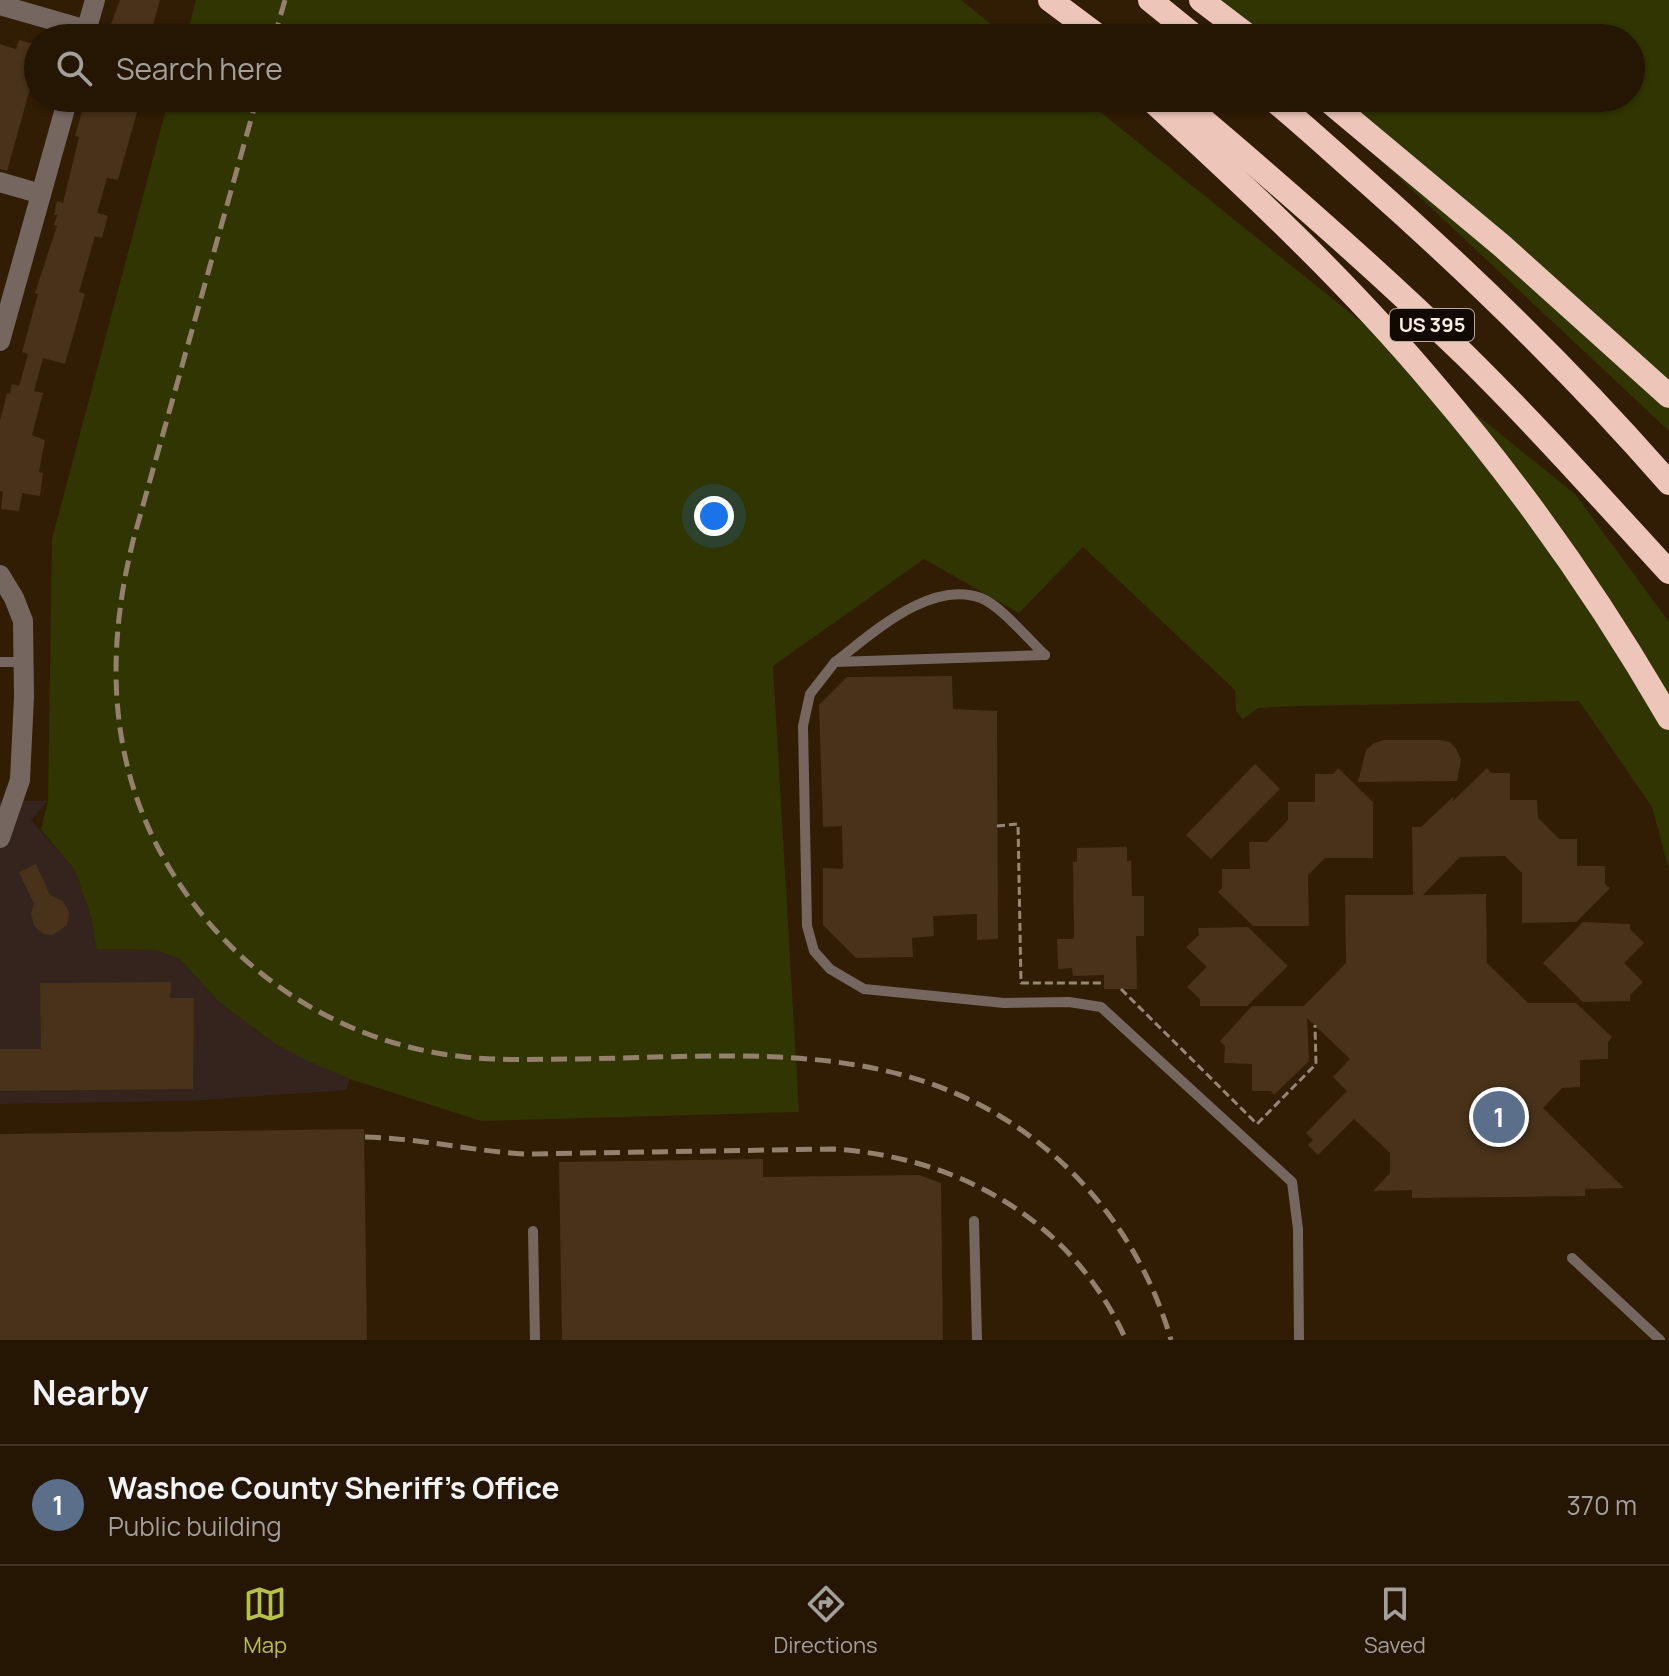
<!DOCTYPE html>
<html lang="en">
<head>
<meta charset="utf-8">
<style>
	:root { --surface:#251503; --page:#312212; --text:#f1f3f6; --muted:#a39f9a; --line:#423425; --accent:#b6c148 }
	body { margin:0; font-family:Manrope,sans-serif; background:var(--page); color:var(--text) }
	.you { position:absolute; left:714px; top:516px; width:28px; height:28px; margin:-20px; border:6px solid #fff; border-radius:50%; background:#1a73e8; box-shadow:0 0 0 12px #1a73e833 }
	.badge { display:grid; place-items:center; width:52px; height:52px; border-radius:50%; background:var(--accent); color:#fff; font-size:26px; font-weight:700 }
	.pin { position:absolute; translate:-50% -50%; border:4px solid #fff; box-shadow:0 2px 8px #0006 }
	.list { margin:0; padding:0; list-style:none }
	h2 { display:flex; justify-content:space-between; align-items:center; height:104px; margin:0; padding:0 32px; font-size:34px }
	h2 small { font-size:26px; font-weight:400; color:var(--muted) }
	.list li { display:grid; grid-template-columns:52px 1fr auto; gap:24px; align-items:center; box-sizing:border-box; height:120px; padding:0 32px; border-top:2px solid var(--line) }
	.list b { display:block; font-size:30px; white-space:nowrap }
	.list p { margin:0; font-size:26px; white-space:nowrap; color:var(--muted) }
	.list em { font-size:26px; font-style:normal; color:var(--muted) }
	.icon { flex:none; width:44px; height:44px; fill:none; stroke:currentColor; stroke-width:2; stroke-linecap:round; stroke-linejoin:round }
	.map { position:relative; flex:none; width:1669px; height:1340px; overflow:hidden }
	.search { position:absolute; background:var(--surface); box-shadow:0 2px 6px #0004; left:24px; right:24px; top:24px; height:88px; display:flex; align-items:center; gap:20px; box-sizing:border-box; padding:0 28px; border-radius:44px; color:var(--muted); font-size:30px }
	.sheet { height:224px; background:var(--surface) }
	nav { display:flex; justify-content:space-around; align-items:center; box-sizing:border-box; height:112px; border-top:2px solid var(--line); background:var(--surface); font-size:22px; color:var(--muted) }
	nav a { display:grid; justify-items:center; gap:4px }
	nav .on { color:var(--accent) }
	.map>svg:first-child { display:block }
</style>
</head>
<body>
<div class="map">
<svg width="1669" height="1340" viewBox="0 0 1669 1340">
	<rect width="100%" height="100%" fill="#311c04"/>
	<!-- industrial -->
	<path fill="#35241d" d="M 0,801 L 48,801 L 31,820 L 75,870 L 91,917 L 98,949 L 156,950 L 180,959 L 219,1002 L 274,1043 L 350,1079 L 346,1090 L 188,1101 L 0,1104 Z"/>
	<!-- green -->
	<g fill="#313501">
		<path d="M 196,0 L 961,0 L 1008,38 L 186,38 Z"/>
		<path d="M 1209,0 L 1669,0 L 1669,431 L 1314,98 L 1631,98 L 1631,38 L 1250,38 Z"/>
		<path d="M 169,98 L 1083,98 L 1575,494 L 1669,622 L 1669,870 L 1652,807 L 1579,701 L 1293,706 L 1258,708 L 1243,719 L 1236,711 L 1235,690 L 1083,547 L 1019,613 L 924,559 L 773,666 L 799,1112 L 481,1121 L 350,1079 L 306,1060 L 274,1043 L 219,1002 L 180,959 L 156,950 L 97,949 L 91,917 L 75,870 L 41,830 L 48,800 L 52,539 Z"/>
	</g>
	<!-- building -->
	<g fill="#48321a">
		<path d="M 120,0 L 160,0 L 153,25 L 159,26 L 156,38 L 106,38 Z"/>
		<path d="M 19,40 L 38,45 L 38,60 L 7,171 L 0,169 L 0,44 L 16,49 Z"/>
		<path d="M 89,98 L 113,98 L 139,105 L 118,180 L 107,178 L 97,213 L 108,216 L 102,238 L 95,236 L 79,292 L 85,294 L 65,364 L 43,358 L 34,391 L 43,393 L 32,435 L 45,440 L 39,472 L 43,473 L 40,496 L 22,493 L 19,511 L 1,509 L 3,491 L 0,491 L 0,421 L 7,393 L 10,394 L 12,384 L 19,386 L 28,354 L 22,352 L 38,294 L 35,293 L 57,226 L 54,225 L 57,215 L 54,215 L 57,201 L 63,203 L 79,137 L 75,136 L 85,101 L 87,102 Z"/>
		<path d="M 952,676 L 953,709 L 997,711 L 998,939 L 977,940 L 977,914 L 933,916 L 934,936 L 912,938 L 913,957 L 856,958 L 823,925 L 823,868 L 843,869 L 842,826 L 823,827 L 819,705 L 847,677 Z"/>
		<path d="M 1384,740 L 1440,740 L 1450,742 L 1457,750 L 1461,760 L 1457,781 L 1358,782 L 1366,750 L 1374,743 Z"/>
		<path d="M 1255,764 L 1280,789 L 1211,859 L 1186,835 Z"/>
		<path d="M 1338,768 L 1373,802 L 1373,858 L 1325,858 L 1308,875 L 1309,926 L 1253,926 L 1218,892 L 1222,888 L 1222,869 L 1250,869 L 1249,842 L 1267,842 L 1288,820 L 1288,802 L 1315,802 L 1315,774 L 1333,774 Z"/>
		<path d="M 1487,768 L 1491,773 L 1510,773 L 1510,800 L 1537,800 L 1538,818 L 1559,839 L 1577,839 L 1577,866 L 1605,866 L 1605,884 L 1610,888 L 1576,922 L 1522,923 L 1522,873 L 1505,856 L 1460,857 L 1423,895 L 1486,894 L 1487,963 L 1528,1003 L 1576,1003 L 1612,1037 L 1608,1042 L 1608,1059 L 1580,1060 L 1580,1087 L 1562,1088 L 1543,1108 L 1624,1188 L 1585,1189 L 1585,1196 L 1412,1198 L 1412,1190 L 1373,1191 L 1390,1173 L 1390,1153 L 1354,1119 L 1318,1155 L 1308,1145 L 1313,1140 L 1306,1133 L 1347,1091 L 1333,1077 L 1350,1059 L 1307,1018 L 1309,1061 L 1274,1095 L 1271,1091 L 1252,1091 L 1252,1064 L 1224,1063 L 1225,1046 L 1220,1041 L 1252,1006 L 1304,1006 L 1346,963 L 1345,895 L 1413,895 L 1412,827 L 1421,827 L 1454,796 L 1452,802 Z"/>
		<path d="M 1127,847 L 1127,861 L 1131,861 L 1132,896 L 1144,896 L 1144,936 L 1136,936 L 1137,989 L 1104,989 L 1104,975 L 1073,976 L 1072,968 L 1058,969 L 1057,939 L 1073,939 L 1074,936 L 1073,862 L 1077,862 L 1077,848 Z"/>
		<path d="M 36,864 L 50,895 L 63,901 L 69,912 L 67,925 L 53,935 L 44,934 L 34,926 L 31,913 L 34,904 L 19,872 Z"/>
		<path d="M 1583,922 L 1630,924 L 1630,929 L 1644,943 L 1624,963 L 1643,982 L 1630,995 L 1630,1001 L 1583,1002 L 1543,963 Z"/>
		<path d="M 1248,927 L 1288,966 L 1247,1006 L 1200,1006 L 1200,999 L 1187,987 L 1207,967 L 1186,947 L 1199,935 L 1198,928 Z"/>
		<path d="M 171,982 L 170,998 L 194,998 L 193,1089 L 0,1091 L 0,1049 L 41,1049 L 40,983 Z"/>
		<path d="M 364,1129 L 367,1340 L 0,1340 L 0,1134 Z"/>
		<path d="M 763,1159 L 763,1177 L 919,1175 L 941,1183 L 943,1340 L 562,1340 L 559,1162 Z"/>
	</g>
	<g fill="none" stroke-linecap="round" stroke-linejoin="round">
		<!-- path -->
		<g stroke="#978673" stroke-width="3" stroke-dasharray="8 4" stroke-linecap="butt">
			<path d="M 997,826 L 1018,824 L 1021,983 L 1104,983"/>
			<path d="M 1121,989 L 1257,1124 L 1316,1064 L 1315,1025"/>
		</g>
		<!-- lane -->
		<g stroke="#756660" stroke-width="10">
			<path d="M 1045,655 L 835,662 L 810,694 L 803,726 L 807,926 L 814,951 L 830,969 L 864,989 L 1004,1003 L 1069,1002 L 1101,1007 L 1292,1182 L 1298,1229 L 1299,1340"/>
			<path d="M 0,662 L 24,662"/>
			<path d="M 835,662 C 872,634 930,579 981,598 C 1001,606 1028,639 1045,655"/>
			<path d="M 974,1221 L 977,1340"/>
			<path d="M 533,1231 L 535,1340"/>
			<path d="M 1572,1258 L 1660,1340"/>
		</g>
		<!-- street -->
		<g stroke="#756660" stroke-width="20">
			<path d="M 0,5 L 87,30"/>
			<path d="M 84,38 L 95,0"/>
			<path d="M 0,182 L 41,194"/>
			<path d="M 0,341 L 68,98"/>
			<path d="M 0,575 L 14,598 L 23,621 L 24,697 L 20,780 L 0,838"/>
		</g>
		<!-- highway -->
		<g stroke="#edc6b9" stroke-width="24">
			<path d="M 1050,0 L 1101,38"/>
			<path d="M 1150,0 L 1197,38"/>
			<path d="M 1201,0 L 1251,38"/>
			<path d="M 1149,98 C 1248,189 1348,282 1435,386 C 1522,488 1602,602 1669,718"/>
			<path d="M 1177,98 C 1276,181 1373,266 1466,356 C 1536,425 1602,499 1669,572"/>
			<path d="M 1271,98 C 1304,125 1335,154 1367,182 C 1473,276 1576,376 1669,483"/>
			<path d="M 1325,98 L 1501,245 L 1669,396"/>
		</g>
		<!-- rail -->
		<g stroke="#93816e" stroke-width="5" stroke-dasharray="16 8" stroke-linecap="butt">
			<path d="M 274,38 L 285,0"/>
			<path d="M 257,98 L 133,541 C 105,654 108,766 170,869 C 234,975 342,1044 465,1057 C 501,1061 537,1059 573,1059 C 747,1057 917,1033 1058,1159 C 1112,1208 1151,1270 1171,1340"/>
			<path d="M 365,1137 C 419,1138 471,1151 525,1154 L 833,1149 C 960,1157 1073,1221 1126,1340"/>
		</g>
	</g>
	<g text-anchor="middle" stroke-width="6" stroke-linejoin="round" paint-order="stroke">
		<!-- shield labels -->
		<rect fill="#120902" stroke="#b6a99d" stroke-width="2" x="1390" y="309" width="84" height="32" rx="6"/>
		<g font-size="20" font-weight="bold" fill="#fceee0">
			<text x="1432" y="332">US 395</text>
		</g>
	</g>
</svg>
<div class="you"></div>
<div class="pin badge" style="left:1499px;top:1117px;background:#5c6f8a">1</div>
<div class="search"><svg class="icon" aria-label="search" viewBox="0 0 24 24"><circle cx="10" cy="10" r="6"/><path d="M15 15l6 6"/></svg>Search here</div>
</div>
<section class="sheet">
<h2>Nearby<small></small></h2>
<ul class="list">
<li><span class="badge" style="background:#5c6f8a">1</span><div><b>Washoe County Sheriff's Office</b><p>Public building</p></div><em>370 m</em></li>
</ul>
</section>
<nav>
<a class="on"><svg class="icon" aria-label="map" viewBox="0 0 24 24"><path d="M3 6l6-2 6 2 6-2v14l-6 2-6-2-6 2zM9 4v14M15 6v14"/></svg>Map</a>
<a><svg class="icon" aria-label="directions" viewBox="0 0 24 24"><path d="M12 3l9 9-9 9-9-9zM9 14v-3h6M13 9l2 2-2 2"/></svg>Directions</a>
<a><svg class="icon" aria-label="saved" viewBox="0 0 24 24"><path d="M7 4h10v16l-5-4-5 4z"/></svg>Saved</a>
</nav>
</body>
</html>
